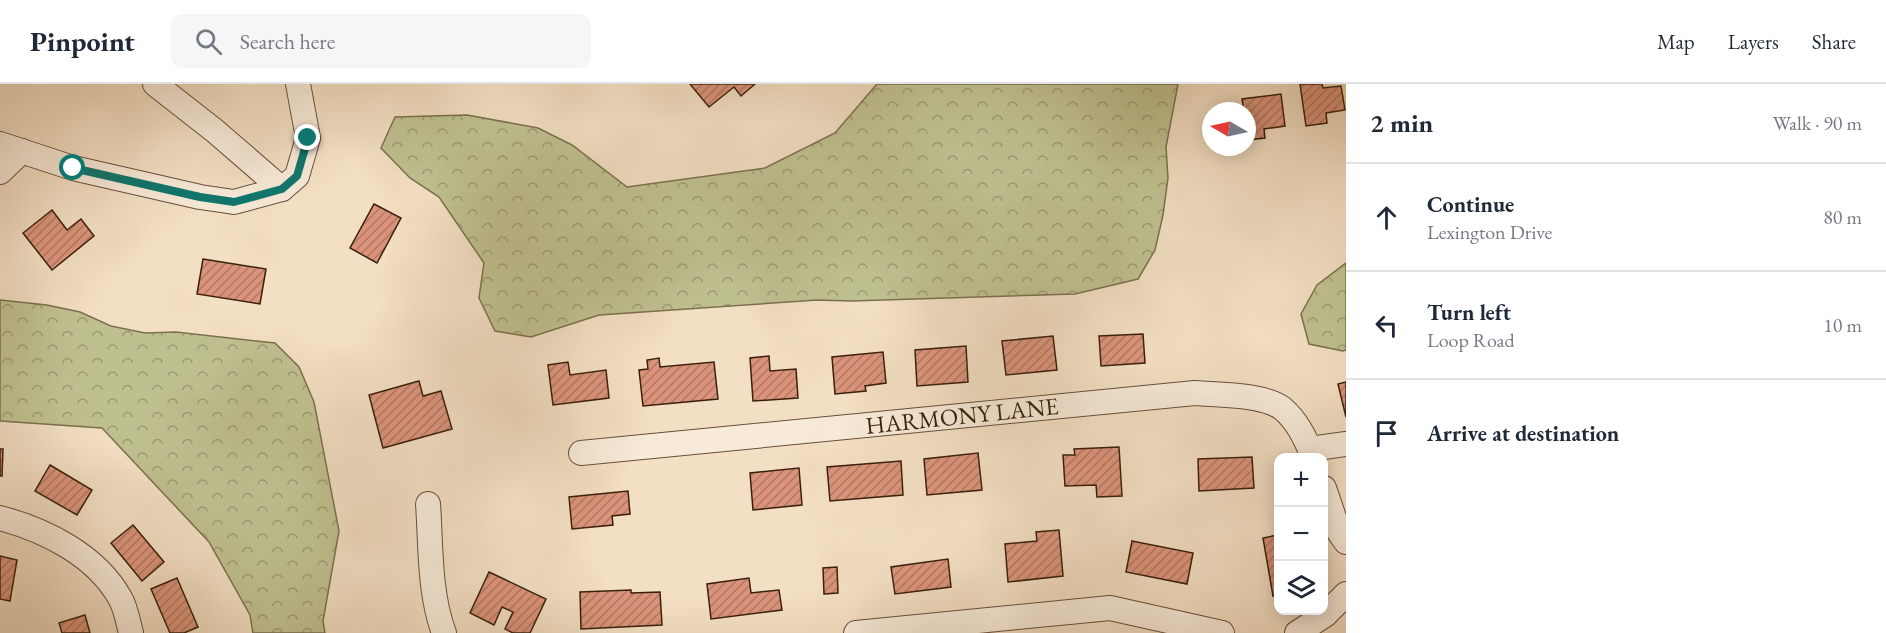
<!DOCTYPE html>
<html lang="en">
<head>
<meta charset="utf-8">
<style>
	:root { --surface:#fff; --page:#f6f6f7; --text:#1f2937; --muted:#747a83; --line:#e0e1e3 }
	body { margin:0; font-family:"EB Garamond",serif; background:var(--page); color:var(--text) }
	.controls { position:absolute; right:18px; bottom:18px; display:grid; overflow:hidden; border-radius:12px; box-shadow:0 3px 15px #0003 }
	.controls button { width:54px; height:54px; display:grid; place-items:center; padding:0; border:0; border-bottom:2px solid var(--line); background:var(--surface); color:var(--text); font:30px sans-serif }
	.compass { position:absolute; left:1202px; top:18px; width:54px; height:54px; border-radius:50%; background:var(--surface); box-shadow:0 3px 15px #0003; rotate:279deg }
	.stop { position:absolute; width:18px; height:18px; margin:-14px; border:4px solid #0f766e; border-radius:50%; background:#fff }
	.stop.end { background:#0f766e; border-color:#fff; box-shadow:0 2px 6px #0008 }
	.list { margin:0; padding:0; list-style:none }
	h2 { display:flex; justify-content:space-between; align-items:center; height:78px; margin:0; padding:0 24px; font-size:26px }
	h2 small { font-size:20px; font-weight:400; color:var(--muted) }
	.list li { display:grid; grid-template-columns:39px 1fr auto; gap:18px; align-items:center; box-sizing:border-box; height:108px; padding:0 24px; border-top:2px solid var(--line) }
	.list b { display:block; font-size:22px; white-space:nowrap }
	.list p { margin:0; font-size:20px; white-space:nowrap; color:var(--muted) }
	.list em { font-size:20px; font-style:normal; color:var(--muted) }
	.icon { flex:none; width:33px; height:33px; fill:none; stroke:currentColor; stroke-width:2; stroke-linecap:round; stroke-linejoin:round }
	.map { position:relative; flex:none; width:1346px; height:549px; overflow:hidden }
	header { display:flex; align-items:center; gap:36px; box-sizing:border-box; height:84px; padding:0 30px; background:var(--surface); border-bottom:2px solid var(--line) }
	header strong { font-size:28px }
	nav { display:flex; gap:33px; margin-inline-start:auto; font-size:21px }
	.search { width:420px; height:54px; background:var(--page); display:flex; align-items:center; gap:15px; box-sizing:border-box; padding:0 21px; border-radius:12px; color:var(--muted); font-size:22px }
	main { display:flex }
	aside { flex:1; background:var(--surface) }
	.map>svg:first-child { display:block }
</style>
</head>
<body>
<header>
<strong>Pinpoint</strong>
<div class="search"><svg class="icon" aria-label="search" viewBox="0 0 24 24"><circle cx="10" cy="10" r="6"/><path d="M15 15l6 6"/></svg>Search here</div>
<nav><a>Map</a><a>Layers</a><a>Share</a></nav>
</header>
<main>
<div class="map">
<svg width="1346" height="549" viewBox="0 0 1346 549">
	<defs>
		<pattern id="forest-crowns" width="20" height="18" patternUnits="userSpaceOnUse" patternTransform="scale(1.5)"><rect width="20" height="18" fill="#bfc090"/><path d="M2 6a3 3 0 1 1 6 0M12 15a3 3 0 1 1 6 0" fill="none" stroke="#9c9b74"/></pattern>
		<pattern id="building-hatch" width="6" height="6" patternUnits="userSpaceOnUse" patternTransform="scale(1.5)"><rect width="6" height="6" fill="#db947b"/><path d="M-1 1l2-2M0 6l6-6M5 7l2-2" fill="none" stroke="#b37863"/></pattern>
	</defs>
	<rect width="100%" height="100%" fill="#f3dfc3"/>
	<filter id="stains"><feTurbulence type="fractalNoise" baseFrequency=".00333" numOctaves="4"/><feColorMatrix values="0 0 0 0 .2 0 0 0 0 .09 0 0 0 0 .02 0 0 0 .5 -.17"/></filter>
	<radialGradient id="worn" r=".72"><stop offset=".6" stop-color="#630" stop-opacity="0"/><stop offset="1" stop-color="#630" stop-opacity=".3"/></radialGradient>
	<!-- forest -->
	<g fill="url(#forest-crowns)" stroke="#7c704e" stroke-width="1.5">
		<path d="M 877,0 L 1178,0 L 1166,63 L 1168,94 L 1163,131 L 1155,166 L 1138,195 L 1075,210 L 852,217 L 817,216 L 599,231 L 531,253 L 495,247 L 479,214 L 484,179 L 439,113 L 410,94 L 381,64 L 395,33 L 467,31 L 538,44 L 572,61 L 627,103 L 765,84 L 835,49 Z"/>
		<path d="M 1346,179 L 1346,266 L 1343,267 L 1309,260 L 1301,230 L 1317,201 Z"/>
		<path d="M 0,216 L 47,221 L 80,228 L 111,242 L 145,249 L 176,248 L 275,259 L 299,283 L 314,318 L 339,447 L 323,537 L 325,549 L 253,549 L 250,531 L 209,458 L 102,344 L 0,337 Z"/>
	</g>
	<!-- building -->
	<g fill="url(#building-hatch)" stroke="#3a1f0d" stroke-width="1.5">
		<path d="M 690,0 L 755,0 L 741,12 L 734,3 L 709,23 Z"/>
		<path d="M 1300,0 L 1322,0 L 1323,4 L 1341,2 L 1345,26 L 1326,29 L 1327,39 L 1306,42 Z"/>
		<path d="M 1281,10 L 1285,42 L 1264,45 L 1265,54 L 1248,56 L 1247,27 L 1244,27 L 1242,15 Z"/>
		<path d="M 374,120 L 401,134 L 377,179 L 350,164 Z"/>
		<path d="M 52,126 L 67,146 L 81,135 L 94,152 L 52,186 L 23,149 Z"/>
		<path d="M 203,175 L 266,185 L 260,220 L 197,210 Z"/>
		<path d="M 1143,250 L 1145,279 L 1101,282 L 1099,252 Z"/>
		<path d="M 1053,252 L 1057,286 L 1006,291 L 1002,257 Z"/>
		<path d="M 966,262 L 968,298 L 917,302 L 915,266 Z"/>
		<path d="M 883,268 L 886,299 L 865,302 L 866,307 L 835,310 L 832,273 Z"/>
		<path d="M 769,272 L 770,287 L 796,285 L 798,314 L 753,317 L 750,274 Z"/>
		<path d="M 659,274 L 660,283 L 714,278 L 718,315 L 643,322 L 639,286 L 648,285 L 647,276 Z"/>
		<path d="M 568,278 L 570,291 L 606,286 L 609,314 L 553,321 L 548,281 Z"/>
		<path d="M 419,297 L 423,312 L 441,307 L 452,345 L 383,364 L 369,311 Z"/>
		<path d="M 1346,298 L 1346,333 L 1338,300 Z"/>
		<path d="M 1119,363 L 1122,412 L 1097,413 L 1096,401 L 1065,402 L 1063,371 L 1075,371 L 1074,365 Z"/>
		<path d="M 0,365 L 3,365 L 2,392 L 0,392 Z"/>
		<path d="M 978,369 L 982,406 L 927,411 L 924,375 Z"/>
		<path d="M 1252,373 L 1254,404 L 1199,407 L 1198,375 Z"/>
		<path d="M 901,377 L 903,411 L 830,417 L 827,383 Z"/>
		<path d="M 50,381 L 92,406 L 77,431 L 35,407 Z"/>
		<path d="M 799,384 L 802,421 L 753,426 L 750,389 Z"/>
		<path d="M 628,407 L 630,430 L 612,432 L 613,441 L 572,445 L 569,413 Z"/>
		<path d="M 133,441 L 164,478 L 142,497 L 111,459 Z"/>
		<path d="M 1059,446 L 1063,492 L 1008,498 L 1005,460 L 1037,457 L 1036,448 Z"/>
		<path d="M 1278,451 L 1278,511 L 1273,512 L 1263,454 Z"/>
		<path d="M 1132,457 L 1193,469 L 1187,500 L 1126,488 Z"/>
		<path d="M 0,472 L 17,476 L 10,517 L 0,515 Z"/>
		<path d="M 948,475 L 951,503 L 895,510 L 891,483 Z"/>
		<path d="M 837,483 L 838,509 L 824,510 L 823,484 Z"/>
		<path d="M 489,488 L 546,515 L 530,549 L 513,549 L 505,545 L 513,528 L 502,523 L 494,541 L 470,529 Z"/>
		<path d="M 177,494 L 198,543 L 184,549 L 170,549 L 151,505 Z"/>
		<path d="M 749,494 L 751,509 L 779,506 L 782,526 L 711,535 L 707,500 Z"/>
		<path d="M 631,506 L 631,509 L 660,508 L 662,541 L 581,545 L 580,508 Z"/>
		<path d="M 85,531 L 90,549 L 62,549 L 59,539 Z"/>
	</g>
	<g fill="none" stroke-linecap="round" stroke-linejoin="round">
		<!-- minor casing -->
		<g stroke="#684f3a" stroke-width="26">
			<g id="minor">
				<path d="M 155,0 L 215,47 L 282,105"/>
				<path d="M 0,60 L 73,84 L 200,113 L 234,118 L 282,105 L 297,92 L 308,54 L 298,0"/>
				<path d="M 0,88 L 22,67"/>
				<path d="M 1310,365 L 1346,360"/>
				<path d="M 581,369 L 1195,309 C 1218,311 1264,310 1283,325 C 1297,337 1307,357 1313,374"/>
				<path d="M 1324,404 L 1339,448 L 1346,458"/>
				<path d="M 428,420 C 431,462 429,509 444,549"/>
				<path d="M 0,434 C 45,446 96,471 120,514 C 126,524 128,538 131,549"/>
				<path d="M 856,549 L 1110,524 L 1222,549"/>
				<path d="M 1297,549 L 1325,531 L 1346,510"/>
			</g>
		</g>
		<!-- minor -->
		<use href="#minor" stroke="#f7ead8" stroke-width="24"/>
	</g>
	<g fill="none" stroke-linecap="round" stroke-linejoin="round">
		<!-- route -->
		<path stroke="#0f766e" stroke-width="8" d="M 73,84 L 200,113 L 234,118 L 282,105 L 297,92 L 308,54"/>
	</g>
	<g text-anchor="middle" stroke-width="4.5" stroke-linejoin="round" paint-order="stroke">
		<!-- street labels -->
		<g font-size="24" fill="#3a1f0d" stroke="#f7ead8">
			<text transform="translate(962 332) rotate(-6)" y="8">HARMONY LANE</text>
		</g>
	</g>
	<rect width="100%" height="100%" filter="url(#stains)"/>
	<rect width="100%" height="100%" fill="url(#worn)"/>
</svg>
<div class="controls">
<button>+</button>
<button>−</button>
<button><svg class="icon" aria-label="layers" viewBox="0 0 24 24"><path d="M12 4l9 5-9 5-9-5zM3 14l9 5 9-5"/></svg></button>
</div>
<svg class="compass" viewBox="-18 -18 36 36"><path d="M0-13l5 13h-10z" fill="#e53935"/><path d="M0 13l5-13h-10z" fill="#747a83"/></svg>
<div class="stop" style="left:73px;top:84px"></div>
<div class="stop end" style="left:308px;top:54px"></div>
</div>
<aside>
<h2>2 min<small>Walk · 90 m</small></h2>
<ul class="list">
<li><svg class="icon" aria-label="ahead" viewBox="0 0 24 24"><path d="M12 20V5M6 11l6-6 6 6"/></svg><div><b>Continue</b><p>Lexington Drive</p></div><em>80 m</em></li>
<li><svg class="icon" aria-label="left" viewBox="0 0 24 24"><path d="M17 20v-9H6M10 6l-5 5 5 5"/></svg><div><b>Turn left</b><p>Loop Road</p></div><em>10 m</em></li>
<li><svg class="icon" aria-label="arrive" viewBox="0 0 24 24"><path d="M6 21V4h12l-3 4 3 4H6"/></svg><div><b>Arrive at destination</b></div></li>
</ul>
</aside>
</main>
</body>
</html>
